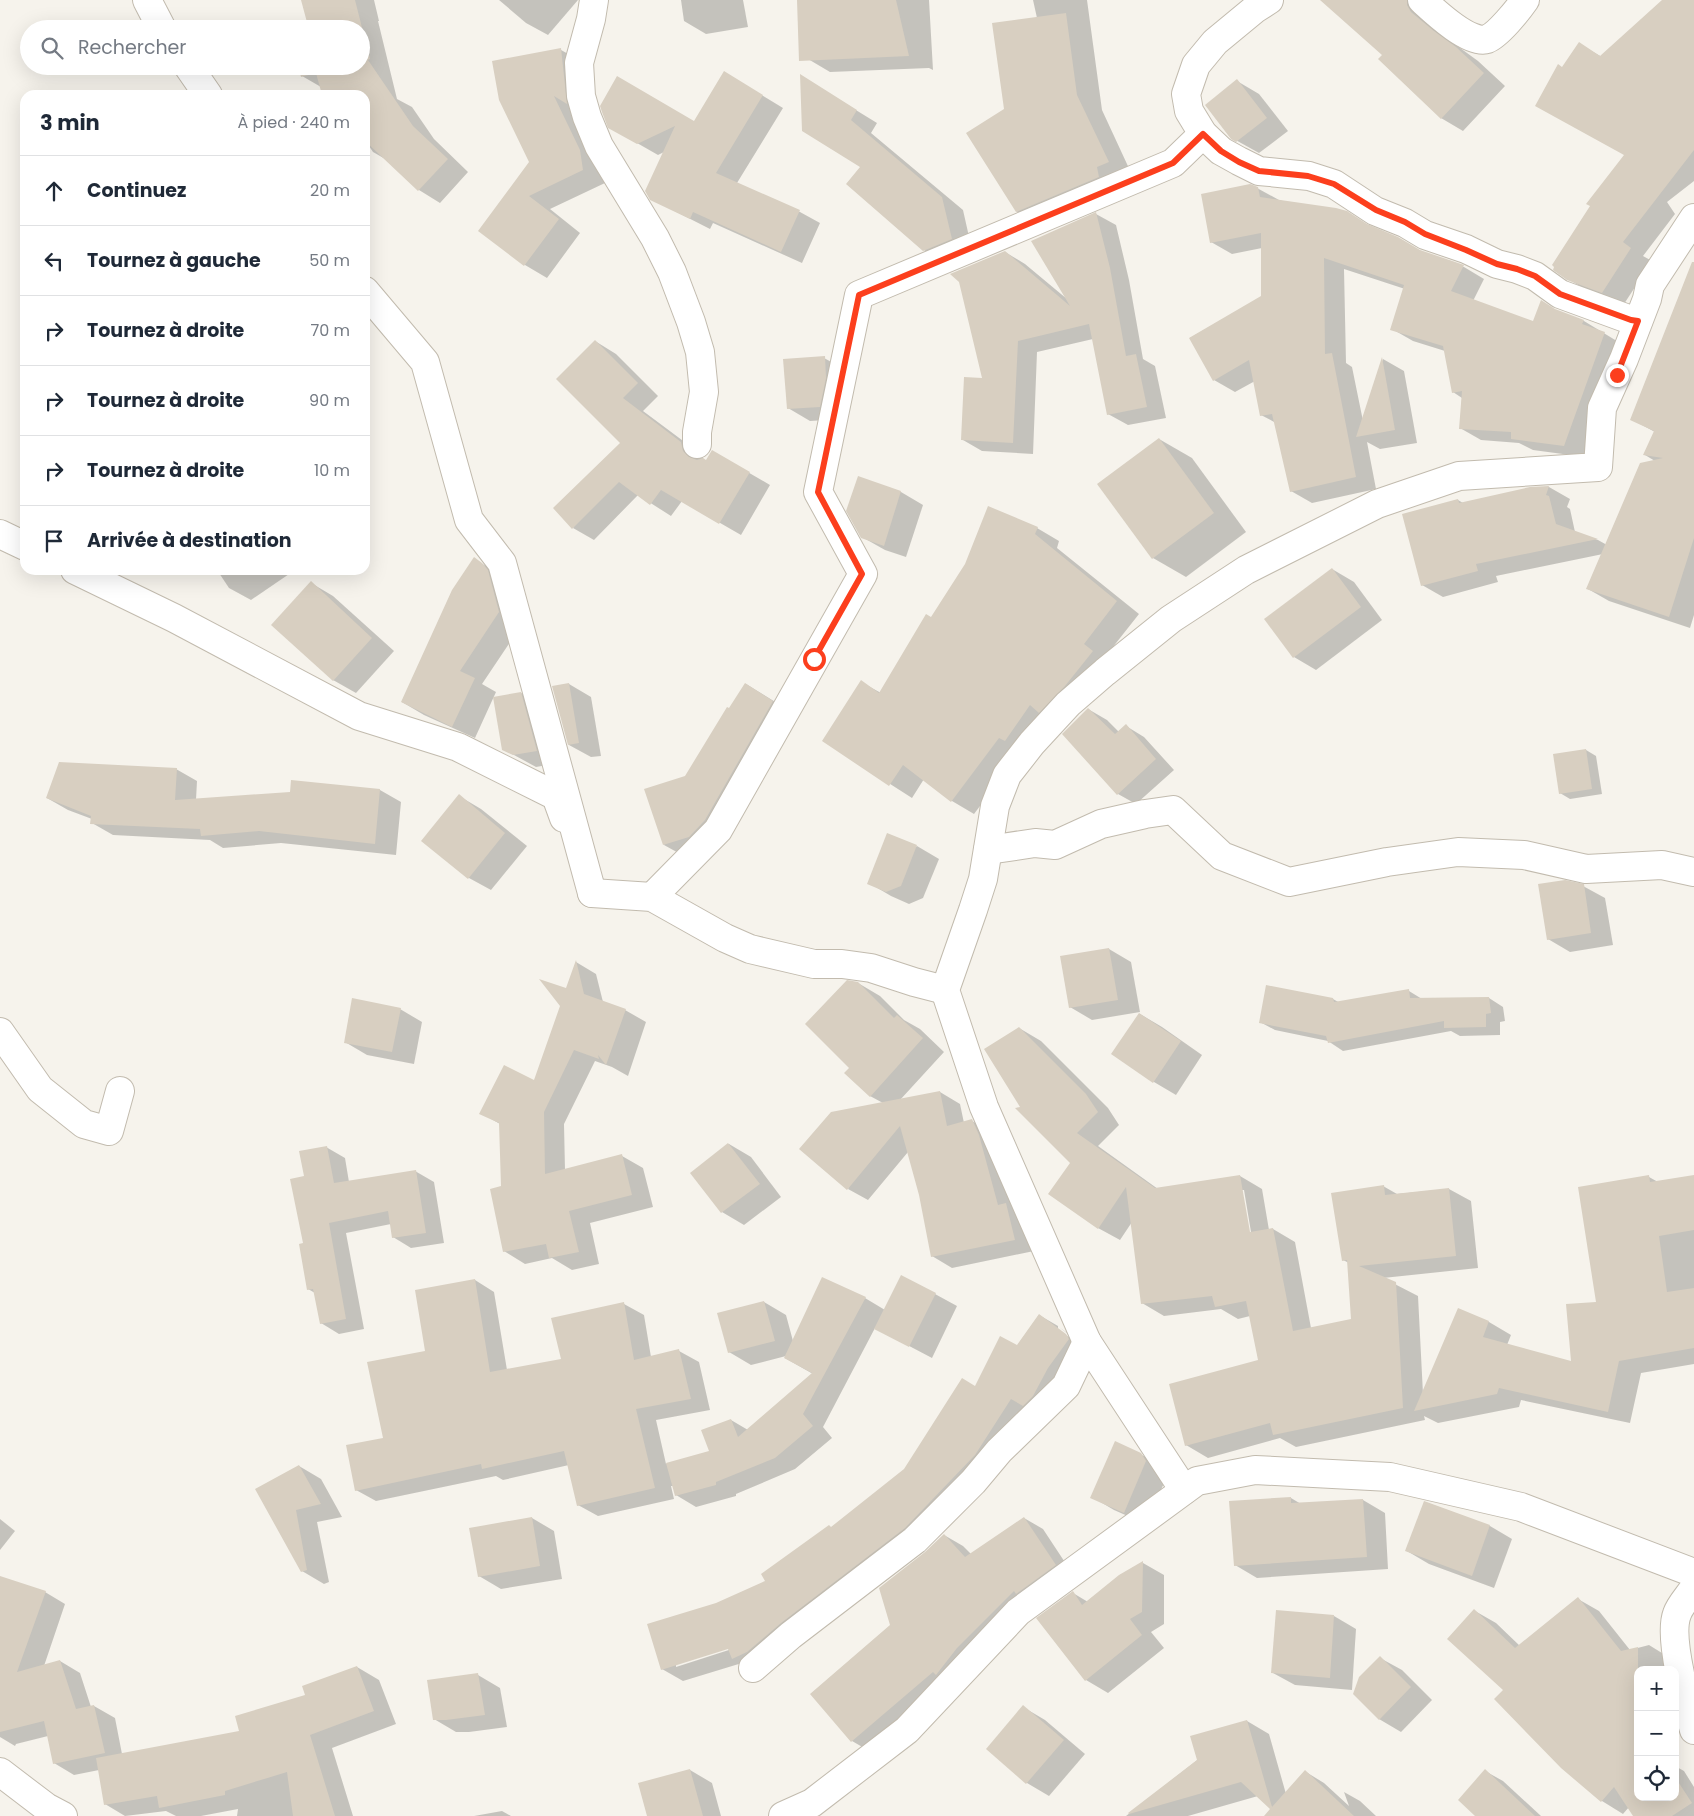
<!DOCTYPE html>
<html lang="fr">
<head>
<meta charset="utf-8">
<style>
	:root { --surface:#fff; --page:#f2f2f3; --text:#1f2937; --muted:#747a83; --line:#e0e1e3 }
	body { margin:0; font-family:Poppins,sans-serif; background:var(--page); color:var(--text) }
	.controls { position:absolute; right:15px; bottom:15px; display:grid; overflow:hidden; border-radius:10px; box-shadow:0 5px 20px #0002 }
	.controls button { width:45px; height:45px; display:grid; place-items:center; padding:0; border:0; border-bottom:1px solid var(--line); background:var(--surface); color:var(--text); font:25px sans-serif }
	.stop { position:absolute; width:15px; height:15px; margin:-11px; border:4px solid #fc3f1d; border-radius:50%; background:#fff }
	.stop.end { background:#fc3f1d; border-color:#fff; box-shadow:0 1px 5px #0008 }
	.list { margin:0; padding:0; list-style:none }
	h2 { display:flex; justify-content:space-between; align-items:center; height:65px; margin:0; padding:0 20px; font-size:21px }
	h2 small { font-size:16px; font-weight:400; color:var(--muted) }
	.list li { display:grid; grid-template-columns:32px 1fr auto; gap:15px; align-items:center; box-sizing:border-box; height:70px; padding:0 20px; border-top:1px solid var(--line) }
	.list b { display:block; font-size:19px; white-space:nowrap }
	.list em { font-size:16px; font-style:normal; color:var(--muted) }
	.icon { flex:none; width:28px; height:28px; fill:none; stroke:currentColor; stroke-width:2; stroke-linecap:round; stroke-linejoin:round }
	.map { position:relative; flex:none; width:1694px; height:1816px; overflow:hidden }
	.search { position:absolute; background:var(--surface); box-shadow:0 5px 20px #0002; left:20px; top:20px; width:350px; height:55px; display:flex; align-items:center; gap:12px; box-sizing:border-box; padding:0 18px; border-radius:28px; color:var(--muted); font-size:19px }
	.panel { position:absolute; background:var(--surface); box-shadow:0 5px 20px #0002; left:20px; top:90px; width:350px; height:485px; border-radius:15px }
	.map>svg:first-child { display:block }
</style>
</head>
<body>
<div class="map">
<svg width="1694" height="1816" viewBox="0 0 1694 1816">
	<rect width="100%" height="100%" fill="#f6f3ec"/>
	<!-- shadow -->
	<g fill="#0003" fill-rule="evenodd">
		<path d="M 303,0 L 374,0 L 379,21 L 378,21 L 397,99 L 412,107 L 434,139 L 468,172 L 440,203 L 419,190 L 387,160 L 373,152 L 365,140 L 365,95 L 323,95 L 321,87 L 302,76 L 299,66 L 361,66 L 361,29 L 309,27 Z"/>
		<path d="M 499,0 L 578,0 L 548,35 L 526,23 Z"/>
		<path d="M 681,0 L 743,0 L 748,27 L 706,34 L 684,21 Z"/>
		<path d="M 798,0 L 929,0 L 933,70 L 929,68 L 830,72 L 808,59 Z"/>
		<path d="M 1033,0 L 1087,0 L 1102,110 L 1133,177 L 1042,226 L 1016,211 L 1005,110 L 1037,18 Z"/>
		<path d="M 1330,0 L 1418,0 L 1433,26 L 1456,45 L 1478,61 L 1505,86 L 1463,131 L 1441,118 L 1384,55 Z"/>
		<path d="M 1664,0 L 1694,0 L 1694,181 L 1667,202 L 1675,214 L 1643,256 L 1652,261 L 1624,304 L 1590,292 L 1568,279 L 1625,155 L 1563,68 L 1579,44 L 1602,57 Z"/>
		<path d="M 561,50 L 583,62 L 605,183 L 550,209 L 580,233 L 547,278 L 525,265 L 531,162 Z"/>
		<path d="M 1237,81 L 1259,94 L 1288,131 L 1259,153 L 1232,138 Z"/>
		<path d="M 745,85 L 783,108 L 737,183 L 800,212 L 820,223 L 802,263 L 713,223 L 710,229 L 651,199 L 664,152 L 658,155 L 609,127 L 695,123 Z"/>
		<path d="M 820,88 L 877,123 L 871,133 L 963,210 L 972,250 L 944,262 L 924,250 L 862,167 Z"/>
		<path d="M 1257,188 L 1279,200 L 1368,225 L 1420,251 L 1464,267 L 1484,279 L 1473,301 L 1534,323 L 1560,312 L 1584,321 L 1625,346 L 1585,457 L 1533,450 L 1519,443 L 1481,440 L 1460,428 L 1462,398 L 1453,392 L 1445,351 L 1413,341 L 1392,329 L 1405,289 L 1344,269 L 1346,363 L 1352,367 L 1363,421 L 1383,359 L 1404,371 L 1417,443 L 1380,449 L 1367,442 L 1376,489 L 1312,503 L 1291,491 L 1276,423 L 1261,415 L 1255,381 L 1235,392 L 1214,380 L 1190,338 L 1262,297 L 1262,248 L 1232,254 L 1211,242 Z"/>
		<path d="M 1096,214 L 1116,225 L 1129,280 L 1143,359 L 1155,366 L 1166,418 L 1128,425 L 1108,414 L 1093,339 L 1037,352 L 1033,454 L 982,451 L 963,440 L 984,379 L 1005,252 L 1025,264 L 1067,299 Z"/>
		<path d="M 1694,285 L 1694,615 L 1690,628 L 1609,601 L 1588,589 L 1603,554 L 1496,576 L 1498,582 L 1443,597 L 1422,585 L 1458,500 L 1463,503 L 1531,488 L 1549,487 L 1570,499 L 1567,507 L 1570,509 L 1575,532 L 1598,540 L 1607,545 L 1655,461 L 1645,455 L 1655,432 L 1631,419 Z"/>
		<path d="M 595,341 L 616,354 L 658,396 L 643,411 L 702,455 L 703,459 L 707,462 L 713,452 L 770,485 L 741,535 L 682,501 L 671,516 L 638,495 L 594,540 L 573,528 L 622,443 Z"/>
		<path d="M 824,358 L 846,370 L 842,419 L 810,421 L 788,408 Z"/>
		<path d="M 1159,439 L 1192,458 L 1246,532 L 1186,577 L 1153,558 Z"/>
		<path d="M 858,478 L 901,492 L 923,505 L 906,557 L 885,550 L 862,537 Z"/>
		<path d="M 1037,528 L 1059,541 L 1057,548 L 1139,614 L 1105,657 L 1022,750 L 974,814 L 952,801 L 924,779 L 912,798 L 823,741 L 861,682 L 881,693 L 931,619 Z"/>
		<path d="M 474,559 L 496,572 L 521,626 L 482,684 L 496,692 L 475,738 L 424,715 L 402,702 Z"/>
		<path d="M 1332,569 L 1354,582 L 1382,620 L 1316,670 L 1294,657 Z"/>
		<path d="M 217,570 L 295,570 L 251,600 L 229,588 Z"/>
		<path d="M 311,583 L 333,596 L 394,651 L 356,693 L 333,680 Z"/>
		<path d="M 569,684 L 591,697 L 601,756 L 591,757 L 569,745 Z"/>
		<path d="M 746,684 L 793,713 L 684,856 L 664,845 L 686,777 Z"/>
		<path d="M 521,693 L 543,706 L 559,763 L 536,767 L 503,749 Z"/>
		<path d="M 1088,709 L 1107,720 L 1119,732 L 1126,726 L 1144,737 L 1174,770 L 1136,804 L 1118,794 Z"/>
		<path d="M 1586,750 L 1596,756 L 1602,794 L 1570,799 L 1560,793 Z"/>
		<path d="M 176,769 L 197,781 L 196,800 L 291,793 L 292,781 L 380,790 L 401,802 L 396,855 L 281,843 L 223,848 L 210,840 L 113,835 L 92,823 L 92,819 L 68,810 L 47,798 Z"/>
		<path d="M 459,796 L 481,809 L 527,846 L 491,890 L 469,878 Z"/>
		<path d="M 917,846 L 939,859 L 923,898 L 909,904 L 891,896 L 869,883 Z"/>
		<path d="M 1583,886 L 1605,898 L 1613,945 L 1570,952 L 1548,939 Z"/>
		<path d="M 1109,949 L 1131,962 L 1140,1012 L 1092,1020 L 1070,1007 L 1062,957 Z"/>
		<path d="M 576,962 L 596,974 L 603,1002 L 625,1010 L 646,1022 L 628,1076 L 612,1067 L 595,1061 L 564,1124 L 565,1170 L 622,1156 L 643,1168 L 653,1207 L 590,1223 L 599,1264 L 572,1270 L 552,1258 L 525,1264 L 504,1251 L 500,1124 L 481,1113 L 535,1082 Z"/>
		<path d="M 858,983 L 880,996 L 904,1020 L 920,1029 L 944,1052 L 900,1100 L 940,1092 L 960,1104 L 964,1123 L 972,1121 L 992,1132 L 1034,1251 L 952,1268 L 932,1256 L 920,1194 L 908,1152 L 868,1200 L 848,1189 L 883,1103 L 870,1096 L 851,1068 Z"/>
		<path d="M 1409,991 L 1422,999 L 1489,998 L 1503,1007 L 1505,1021 L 1500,1022 L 1500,1035 L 1460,1036 L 1451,1031 L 1343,1051 L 1328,1041 L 1275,1030 L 1260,1022 L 1333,999 L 1340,1003 Z"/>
		<path d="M 400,1009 L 422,1022 L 414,1064 L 367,1055 L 345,1042 Z"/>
		<path d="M 1140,1014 L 1162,1027 L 1202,1055 L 1176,1095 L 1154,1082 Z"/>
		<path d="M 1019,1028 L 1041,1041 L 1108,1108 L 1119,1125 L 1098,1146 L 1158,1189 L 1240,1176 L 1262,1189 L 1269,1230 L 1273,1229 L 1295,1242 L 1311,1328 L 1352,1320 L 1349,1263 L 1343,1260 L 1383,1186 L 1397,1194 L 1449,1189 L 1471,1201 L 1478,1268 L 1383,1278 L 1418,1296 L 1423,1394 L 1459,1310 L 1489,1322 L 1511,1335 L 1507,1345 L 1572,1363 L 1649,1177 L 1658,1182 L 1694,1176 L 1694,1364 L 1641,1373 L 1630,1423 L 1521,1400 L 1519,1407 L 1438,1423 L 1424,1416 L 1425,1420 L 1296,1447 L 1280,1438 L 1208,1458 L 1186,1445 L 1259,1361 L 1250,1316 L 1238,1319 L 1221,1309 L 1164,1316 L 1142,1303 L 1132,1222 L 1120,1240 L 1098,1228 L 1072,1163 L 1022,1108 ZM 1242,1190 L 1244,1190 L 1252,1238 L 1249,1239 Z"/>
		<path d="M 729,1144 L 751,1157 L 781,1197 L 744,1225 L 722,1212 L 692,1173 Z"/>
		<path d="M 326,1147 L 345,1158 L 349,1182 L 415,1171 L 434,1182 L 444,1243 L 411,1248 L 393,1237 L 391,1224 L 346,1233 L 364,1329 L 339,1334 L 321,1323 L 315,1293 L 308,1289 L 305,1244 L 305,1177 Z"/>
		<path d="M 475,1280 L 494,1292 L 507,1370 L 563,1360 L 553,1319 L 624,1304 L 644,1315 L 651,1357 L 679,1351 L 699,1362 L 710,1410 L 656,1420 L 666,1464 L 711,1452 L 731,1420 L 748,1430 L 813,1374 L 785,1358 L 786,1356 L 751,1365 L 729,1352 L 764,1302 L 786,1315 L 793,1341 L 865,1298 L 885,1310 L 935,1294 L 957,1306 L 932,1358 L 875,1328 L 823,1427 L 832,1438 L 795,1469 L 736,1494 L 736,1496 L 696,1507 L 676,1495 L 673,1486 L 671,1486 L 674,1499 L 598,1516 L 578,1505 L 569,1465 L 503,1480 L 496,1476 L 376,1501 L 356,1490 L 384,1438 L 426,1352 Z"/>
		<path d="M 1039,1315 L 1058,1326 L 1058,1329 L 1071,1339 L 1072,1337 L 1059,1327 L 1087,1347 L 996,1467 L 742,1663 L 683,1681 L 662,1669 L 716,1604 L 767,1581 L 905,1470 L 975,1387 L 1017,1346 ZM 734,1646 L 735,1648 L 676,1667 L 676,1664 Z"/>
		<path d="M 1140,1454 L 1163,1467 L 1168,1474 L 1146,1524 L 1114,1510 L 1092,1497 Z"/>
		<path d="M 299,1466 L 321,1479 L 342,1517 L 317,1522 L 329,1582 L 324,1584 L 302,1571 L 257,1489 Z"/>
		<path d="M 1291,1498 L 1301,1504 L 1363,1500 L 1385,1513 L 1388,1569 L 1257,1578 L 1235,1565 Z"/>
		<path d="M 1425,1502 L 1490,1526 L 1512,1539 L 1494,1588 L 1429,1564 L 1407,1551 Z"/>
		<path d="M 532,1518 L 554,1531 L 562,1579 L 501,1589 L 479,1576 Z"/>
		<path d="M 1024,1518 L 1043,1529 L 1074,1576 L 871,1752 L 852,1741 L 811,1694 L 891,1625 L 925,1553 L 944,1535 L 963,1546 L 971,1554 Z"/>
		<path d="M 0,1519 L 15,1531 L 0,1550 Z"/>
		<path d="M 1143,1563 L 1164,1575 L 1164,1624 L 1151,1632 L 1164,1648 L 1108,1693 L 1086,1680 L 1073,1593 L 1088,1602 Z"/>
		<path d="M 0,1580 L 45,1592 L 65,1604 L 44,1666 L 60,1661 L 80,1673 L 91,1707 L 94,1706 L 115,1718 L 122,1754 L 241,1732 L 357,1667 L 379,1680 L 396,1724 L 332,1748 L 353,1816 L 237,1816 L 238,1809 L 201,1816 L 176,1816 L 166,1811 L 125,1816 L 105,1804 L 99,1770 L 74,1775 L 54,1763 L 48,1736 L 16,1744 L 15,1746 L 0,1737 Z"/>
		<path d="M 1578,1599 L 1599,1611 L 1630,1650 L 1649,1645 L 1670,1658 L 1673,1670 L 1638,1670 L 1638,1797 L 1675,1797 L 1675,1766 L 1684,1771 L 1694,1787 L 1694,1816 L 1634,1816 L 1629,1807 L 1623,1814 L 1602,1801 L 1562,1767 L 1505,1690 L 1475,1611 L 1496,1623 L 1520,1646 Z"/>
		<path d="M 1334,1616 L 1356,1629 L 1352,1690 L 1295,1685 L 1273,1673 Z"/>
		<path d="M 1380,1658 L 1402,1670 L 1432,1700 L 1401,1732 L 1379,1719 Z"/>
		<path d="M 478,1675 L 500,1688 L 507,1727 L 469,1732 L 456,1732 L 434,1719 Z"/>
		<path d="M 1023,1707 L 1045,1720 L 1085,1754 L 1049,1796 L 1027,1783 Z"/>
		<path d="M 1247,1721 L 1269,1734 L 1286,1794 L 1306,1772 L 1324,1783 L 1349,1806 L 1344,1792 L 1360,1801 L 1376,1816 L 1283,1816 L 1258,1796 L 1188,1816 L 1126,1816 Z"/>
		<path d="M 690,1770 L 712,1783 L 721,1816 L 648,1816 Z"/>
		<path d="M 1485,1771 L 1503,1781 L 1541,1816 L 1477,1816 Z"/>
		<path d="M 502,1811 L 511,1816 L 474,1816 Z"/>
	</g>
	<!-- building -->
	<g fill="#d8cfc1">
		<path d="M 301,0 L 355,0 L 370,59 L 368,60 L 413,126 L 448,159 L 418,191 L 365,141 L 365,95 L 322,95 L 316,73 L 301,77 L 298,66 L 361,66 L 361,29 L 299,29 L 308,26 Z"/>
		<path d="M 797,0 L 896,0 L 909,56 L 799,61 Z"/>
		<path d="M 1320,0 L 1407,0 L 1407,5 L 1411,12 L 1434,31 L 1456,47 L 1484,73 L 1441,119 L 1378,59 L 1382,55 Z"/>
		<path d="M 1662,0 L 1694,0 L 1694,150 L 1623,242 L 1631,248 L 1602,293 L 1567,280 L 1553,270 L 1554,267 L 1552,265 L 1590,206 L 1586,204 L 1624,155 L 1535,106 L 1558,64 L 1562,67 L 1579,42 L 1600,56 Z"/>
		<path d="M 1066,13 L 1077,95 L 1109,162 L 1097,167 L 1099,177 L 1016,212 L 966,133 L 1004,109 L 992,23 Z"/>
		<path d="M 561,48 L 567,104 L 554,96 L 580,150 L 583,170 L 529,196 L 559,219 L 524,266 L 478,231 L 529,162 L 499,100 L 492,61 Z"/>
		<path d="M 724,71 L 763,95 L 716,173 L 800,210 L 781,252 L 693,212 L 690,219 L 650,200 L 645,191 L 675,126 L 637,144 L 608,128 L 602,112 L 600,106 L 617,76 L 694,121 Z"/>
		<path d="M 800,74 L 857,110 L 851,120 L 942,197 L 952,239 L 923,251 L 846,184 L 860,167 L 802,131 Z"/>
		<path d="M 1237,79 L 1267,118 L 1236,142 L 1231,139 L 1205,105 Z"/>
		<path d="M 1250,184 L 1258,187 L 1260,197 L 1336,208 L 1347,211 L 1367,224 L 1398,237 L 1420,250 L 1464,265 L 1451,291 L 1533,321 L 1541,300 L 1555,309 L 1584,320 L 1582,324 L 1605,332 L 1564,446 L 1511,439 L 1511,432 L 1459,429 L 1462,391 L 1452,393 L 1443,346 L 1390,330 L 1404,285 L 1324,258 L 1325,354 L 1332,353 L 1356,477 L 1290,492 L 1272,414 L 1260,416 L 1249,360 L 1213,381 L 1189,338 L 1261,296 L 1261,233 L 1210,243 L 1201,194 Z"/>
		<path d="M 1096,212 L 1110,268 L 1126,356 L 1136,354 L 1147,407 L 1107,415 L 1089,324 L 1018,341 L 1013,443 L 961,440 L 964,377 L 982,378 L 959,282 L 950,274 L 1005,251 L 1070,306 L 1031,241 Z"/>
		<path d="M 1692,262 L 1694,262 L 1694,538 L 1669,617 L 1586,589 L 1640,463 L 1663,458 L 1643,455 L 1654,431 L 1630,420 Z"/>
		<path d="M 595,340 L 638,383 L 623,398 L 681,442 L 683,451 L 689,457 L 697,460 L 703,458 L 706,460 L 712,450 L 750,472 L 719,524 L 661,490 L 650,505 L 619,482 L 572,529 L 553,508 L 620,443 L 556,379 Z"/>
		<path d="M 825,356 L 826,378 L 820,407 L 787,409 L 783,359 Z"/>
		<path d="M 1382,357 L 1395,430 L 1356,437 Z"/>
		<path d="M 1159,438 L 1214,513 L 1152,559 L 1097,484 Z"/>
		<path d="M 858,476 L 901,491 L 884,546 L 861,538 L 846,511 Z"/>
		<path d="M 1549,486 L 1546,495 L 1549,496 L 1556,524 L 1598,539 L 1476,564 L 1478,571 L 1421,586 L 1402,514 L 1458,499 L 1459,503 L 1530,487 Z"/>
		<path d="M 988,506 L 1038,527 L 1035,534 L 1117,601 L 1084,644 L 1093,651 L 1065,686 L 1039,713 L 1030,705 L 1005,741 L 999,738 L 951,802 L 903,765 L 889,786 L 822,741 L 861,680 L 879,693 L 926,614 L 931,617 L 965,564 Z"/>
		<path d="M 474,557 L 482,563 L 488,570 L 499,612 L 460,671 L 475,678 L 452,727 L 401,702 L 452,590 Z"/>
		<path d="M 1332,568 L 1361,607 L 1293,658 L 1264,619 Z"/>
		<path d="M 311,581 L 372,638 L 333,681 L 271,625 Z"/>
		<path d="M 569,683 L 579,743 L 568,745 L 552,686 Z"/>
		<path d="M 745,683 L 773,701 L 705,820 L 689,837 L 663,845 L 644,789 L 685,776 L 727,707 L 729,708 Z"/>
		<path d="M 521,692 L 537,751 L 513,755 L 502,750 L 493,697 Z"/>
		<path d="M 1088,708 L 1115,734 L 1126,724 L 1156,759 L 1117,795 L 1062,734 Z"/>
		<path d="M 1586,749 L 1592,789 L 1559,794 L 1553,754 Z"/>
		<path d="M 59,762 L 177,768 L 175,800 L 290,792 L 291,780 L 380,789 L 375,844 L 259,831 L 201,836 L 200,829 L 90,824 L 91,816 L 46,798 Z"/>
		<path d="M 459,794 L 505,833 L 468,879 L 421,841 Z"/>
		<path d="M 887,833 L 917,845 L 901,886 L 886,892 L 867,884 Z"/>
		<path d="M 1565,880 L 1584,884 L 1591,933 L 1547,940 L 1538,884 Z"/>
		<path d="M 1109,948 L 1118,1000 L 1069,1008 L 1060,956 Z"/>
		<path d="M 576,960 L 584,994 L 626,1009 L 606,1065 L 598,1055 L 599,1059 L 574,1050 L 544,1112 L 545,1174 L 622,1154 L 632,1195 L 569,1211 L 579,1252 L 549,1258 L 546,1244 L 503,1252 L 490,1189 L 501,1186 L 499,1123 L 479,1114 L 504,1065 L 534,1080 L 560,1006 L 539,979 L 566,988 Z"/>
		<path d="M 847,980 L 858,982 L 894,1018 L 897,1015 L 923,1038 L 870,1097 L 844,1073 L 849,1068 L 805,1024 Z"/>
		<path d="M 1266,985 L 1333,998 L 1334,1002 L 1409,989 L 1410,998 L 1489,997 L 1491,1013 L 1486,1014 L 1486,1027 L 1444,1028 L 1444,1021 L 1328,1043 L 1326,1036 L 1259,1023 Z"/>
		<path d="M 352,998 L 401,1008 L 392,1052 L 344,1043 Z"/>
		<path d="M 1139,1013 L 1181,1041 L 1153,1083 L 1111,1054 Z"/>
		<path d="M 1019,1027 L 1086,1094 L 1098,1112 L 1077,1133 L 1155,1188 L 1240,1175 L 1250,1232 L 1273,1228 L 1293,1331 L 1351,1319 L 1347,1260 L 1342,1261 L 1331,1193 L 1384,1185 L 1385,1195 L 1449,1188 L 1456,1256 L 1359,1266 L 1396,1282 L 1403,1408 L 1273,1435 L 1270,1423 L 1185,1446 L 1169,1384 L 1258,1360 L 1246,1301 L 1215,1307 L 1212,1296 L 1141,1304 L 1126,1187 L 1098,1229 L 1048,1194 L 1070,1163 L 1015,1108 L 1020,1107 L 984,1049 Z"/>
		<path d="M 940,1091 L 947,1126 L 972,1119 L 979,1135 L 998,1205 L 1006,1203 L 1015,1240 L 931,1257 L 919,1195 L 900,1126 L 847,1190 L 799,1149 L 831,1112 Z"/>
		<path d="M 728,1143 L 760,1184 L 721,1213 L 690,1173 Z"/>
		<path d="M 327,1146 L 334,1183 L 416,1170 L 426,1233 L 392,1238 L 388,1211 L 329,1223 L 346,1319 L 320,1324 L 313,1289 L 307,1290 L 299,1244 L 303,1243 L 290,1179 L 304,1176 L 299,1151 Z"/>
		<path d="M 1649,1175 L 1650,1182 L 1694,1175 L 1694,1230 L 1659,1236 L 1667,1292 L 1694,1288 L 1694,1348 L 1619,1361 L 1608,1412 L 1499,1388 L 1497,1394 L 1414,1411 L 1458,1308 L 1489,1321 L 1483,1337 L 1571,1361 L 1566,1304 L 1596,1302 L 1578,1187 Z"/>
		<path d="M 901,1275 L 936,1293 L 909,1347 L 874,1329 Z"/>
		<path d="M 822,1277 L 866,1297 L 803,1414 L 813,1426 L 775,1458 L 716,1482 L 716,1485 L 675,1496 L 666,1463 L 709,1451 L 701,1430 L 731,1419 L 738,1437 L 812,1373 L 784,1358 Z"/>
		<path d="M 475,1279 L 490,1372 L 561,1359 L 551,1318 L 624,1302 L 634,1360 L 679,1349 L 691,1399 L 636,1409 L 655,1488 L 577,1506 L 564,1451 L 482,1469 L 481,1464 L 355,1491 L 346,1445 L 383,1438 L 367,1362 L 425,1351 L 415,1290 Z"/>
		<path d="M 764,1301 L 775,1341 L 728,1353 L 717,1313 Z"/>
		<path d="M 1039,1314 L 1066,1334 L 1069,1339 L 1048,1368 L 1033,1396 L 1023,1406 L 1011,1399 L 975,1455 L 905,1528 L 781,1623 L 747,1652 L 732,1659 L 728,1649 L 661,1670 L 647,1624 L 716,1603 L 765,1581 L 761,1574 L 829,1525 L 831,1527 L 904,1469 L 962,1378 L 975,1386 L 1000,1336 L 1017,1345 Z"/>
		<path d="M 1115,1441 L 1141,1453 L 1146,1461 L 1124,1513 L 1090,1498 Z"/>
		<path d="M 299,1465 L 321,1504 L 296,1510 L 307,1570 L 301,1572 L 255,1489 Z"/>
		<path d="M 1291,1497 L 1291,1503 L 1363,1499 L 1367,1557 L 1234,1566 L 1229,1501 Z"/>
		<path d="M 1424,1501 L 1490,1525 L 1472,1576 L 1405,1551 Z"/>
		<path d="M 532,1517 L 540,1566 L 478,1577 L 469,1528 Z"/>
		<path d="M 1024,1517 L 1056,1565 L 1016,1594 L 1014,1591 L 957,1648 L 936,1675 L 933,1672 L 851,1742 L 810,1694 L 890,1625 L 879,1588 L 925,1552 L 944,1534 L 965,1557 Z"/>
		<path d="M 1143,1561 L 1142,1612 L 1130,1619 L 1142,1635 L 1085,1681 L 1036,1618 L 1073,1591 L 1082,1605 L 1119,1575 Z"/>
		<path d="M 0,1576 L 46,1591 L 17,1672 L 60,1660 L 76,1709 L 94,1705 L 105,1753 L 53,1764 L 44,1721 L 0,1732 Z"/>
		<path d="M 1578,1597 L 1621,1651 L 1638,1647 L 1638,1797 L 1675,1797 L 1675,1777 L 1692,1803 L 1672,1816 L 1633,1816 L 1614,1787 L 1601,1802 L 1561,1768 L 1494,1699 L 1503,1690 L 1447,1639 L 1474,1609 L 1515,1648 Z"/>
		<path d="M 1276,1610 L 1334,1615 L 1330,1678 L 1271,1673 Z"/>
		<path d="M 1380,1656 L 1411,1687 L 1379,1720 L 1353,1694 L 1359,1677 Z"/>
		<path d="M 357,1666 L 374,1711 L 310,1735 L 335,1816 L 293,1816 L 287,1772 L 225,1791 L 225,1795 L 159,1808 L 157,1796 L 104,1805 L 96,1758 L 239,1731 L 235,1716 L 305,1695 L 302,1686 Z"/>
		<path d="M 478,1673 L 485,1715 L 446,1720 L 433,1720 L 427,1680 Z"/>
		<path d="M 1023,1705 L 1064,1740 L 1026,1784 L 986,1749 Z"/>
		<path d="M 1247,1720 L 1272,1807 L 1305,1770 L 1354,1816 L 1264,1816 L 1270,1809 L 1241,1782 L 1129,1814 L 1128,1813 L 1197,1760 L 1190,1736 Z"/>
		<path d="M 690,1769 L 703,1816 L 647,1816 L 638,1783 Z"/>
		<path d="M 1485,1769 L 1535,1816 L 1475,1816 L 1458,1800 Z"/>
	</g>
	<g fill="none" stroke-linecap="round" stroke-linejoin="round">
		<!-- minor casing -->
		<g stroke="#c2bbae" stroke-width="30">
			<g id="minor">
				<path d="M 147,0 L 162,29"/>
				<path d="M 594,0 L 591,19 L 579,63 L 581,96 L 587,117 L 599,146 L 655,238 L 672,272 L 691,322 L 700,352 L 704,392 L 697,432 L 697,444"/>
				<path d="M 1269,0 L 1255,9 L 1215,42 L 1196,65 L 1186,94 L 1189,111 L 1203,134 L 1221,151 L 1239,161 L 1259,171 L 1309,176 L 1334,184 L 1375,211 L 1405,223 L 1425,235 L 1466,249 L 1497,264 L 1517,269 L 1535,276 L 1560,294 L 1631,320 L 1638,321"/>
				<path d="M 1422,0 C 1434,11 1470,45 1487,39 C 1498,35 1518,10 1525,0"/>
				<path d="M 188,66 L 208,95"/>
				<path d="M 365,291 L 425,362 L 469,520 L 502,563 L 592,893"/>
				<path d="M 0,534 L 25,546"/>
				<path d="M 75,570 L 174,618 L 359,716 L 458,747 L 556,796 L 564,818"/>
				<path d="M 988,850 L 1035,843 L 1055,845 L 1101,824 L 1145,814 L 1173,810 L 1222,856 L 1289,882 L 1387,862 L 1458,852 L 1524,855 L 1586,869 L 1662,865 L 1694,872"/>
				<path d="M 592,893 L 652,897 L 725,938 L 750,949 L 814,964 L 842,964 L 871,968 L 914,982 L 945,990"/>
				<path d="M 652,897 L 718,830 L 863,574 L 818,492 L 859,295 L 1173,163 L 1203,134"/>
				<path d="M 0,1032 L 40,1089 L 84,1124 L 109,1131 L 120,1091"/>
				<path d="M 1184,1490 L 1087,1342 L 984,1107 L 945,990 L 973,910 L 983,879 L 995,806 L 1007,775 L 1032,743 L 1068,704 L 1105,672 L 1171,619 L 1246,570 L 1377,504 L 1459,476 L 1598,467 L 1602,408 L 1624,359 L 1647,299 L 1650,285 L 1694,218"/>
				<path d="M 1694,1588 C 1689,1596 1680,1605 1677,1614 C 1668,1637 1687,1705 1694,1730"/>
				<path d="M 753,1668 L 791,1635 L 915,1540 L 973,1482 L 999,1451 L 1066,1386 L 1087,1342"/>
				<path d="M 0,1772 L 46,1807 L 63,1816"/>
				<path d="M 783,1816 L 812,1803 L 907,1730 L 1018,1612 L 1197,1481 L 1255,1470 L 1390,1477 L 1521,1507 L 1694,1573"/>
			</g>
		</g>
		<!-- minor -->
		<use href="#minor" stroke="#fff" stroke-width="28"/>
	</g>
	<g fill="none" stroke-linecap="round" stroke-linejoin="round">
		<!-- route -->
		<path stroke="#fc3f1d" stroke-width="6" d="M 814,659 L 862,574 L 818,492 L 859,295 L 1173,163 L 1203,134 L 1221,151 L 1239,162 L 1259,171 L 1308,176 L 1334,184 L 1376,210 L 1405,222 L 1425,234 L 1466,250 L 1497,264 L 1517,269 L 1535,276 L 1560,294 L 1631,320 L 1638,321 L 1617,375"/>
	</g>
</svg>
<div class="controls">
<button>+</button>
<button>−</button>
<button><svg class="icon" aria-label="locate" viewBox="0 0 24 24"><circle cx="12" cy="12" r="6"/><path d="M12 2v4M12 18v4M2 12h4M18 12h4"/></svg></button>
</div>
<div class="stop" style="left:814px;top:659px"></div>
<div class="stop end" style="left:1617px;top:375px"></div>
<div class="search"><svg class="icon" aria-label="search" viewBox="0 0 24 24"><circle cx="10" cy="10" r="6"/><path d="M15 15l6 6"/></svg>Rechercher</div>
<section class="panel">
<h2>3 min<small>À pied · 240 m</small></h2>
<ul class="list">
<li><svg class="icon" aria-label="ahead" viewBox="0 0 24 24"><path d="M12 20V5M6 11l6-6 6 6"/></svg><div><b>Continuez</b></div><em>20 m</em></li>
<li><svg class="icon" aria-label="left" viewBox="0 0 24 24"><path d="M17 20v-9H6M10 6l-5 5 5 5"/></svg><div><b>Tournez à gauche</b></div><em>50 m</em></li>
<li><svg class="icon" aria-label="right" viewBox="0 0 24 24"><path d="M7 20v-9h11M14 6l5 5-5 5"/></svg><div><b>Tournez à droite</b></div><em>70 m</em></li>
<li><svg class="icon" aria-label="right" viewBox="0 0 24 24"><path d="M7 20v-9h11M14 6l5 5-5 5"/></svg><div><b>Tournez à droite</b></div><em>90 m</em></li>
<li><svg class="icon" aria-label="right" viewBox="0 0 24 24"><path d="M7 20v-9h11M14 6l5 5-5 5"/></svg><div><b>Tournez à droite</b></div><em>10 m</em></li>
<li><svg class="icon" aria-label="arrive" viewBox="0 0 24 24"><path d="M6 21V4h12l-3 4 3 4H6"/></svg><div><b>Arrivée à destination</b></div></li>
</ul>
</section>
</div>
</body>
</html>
